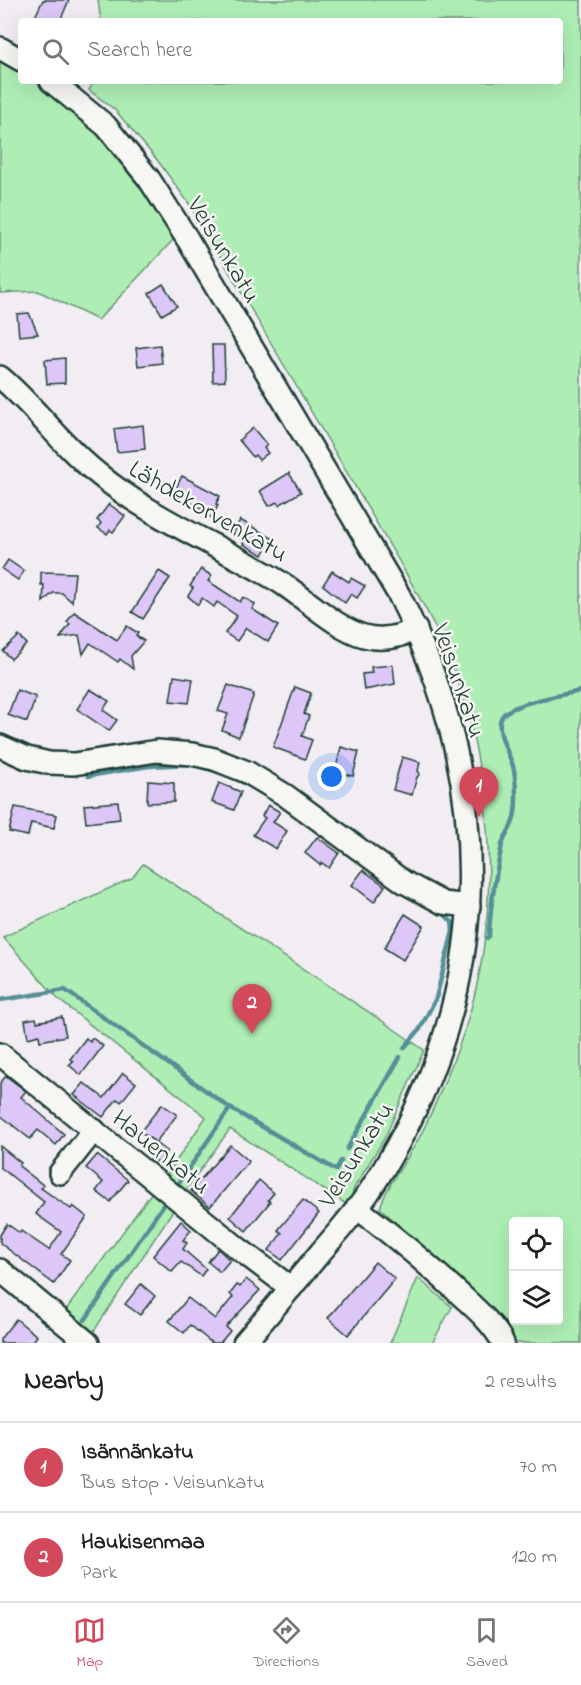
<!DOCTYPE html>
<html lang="en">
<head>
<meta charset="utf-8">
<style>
	:root { --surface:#fff; --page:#f6f6f6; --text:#202124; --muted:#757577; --line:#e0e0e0; --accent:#d1495b }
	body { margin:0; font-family:"Indie Flower",sans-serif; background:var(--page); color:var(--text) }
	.controls { position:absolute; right:18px; bottom:18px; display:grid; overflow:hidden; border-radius:6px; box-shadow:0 6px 24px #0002 }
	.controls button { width:54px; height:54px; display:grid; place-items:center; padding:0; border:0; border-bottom:2px solid var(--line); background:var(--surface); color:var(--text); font:30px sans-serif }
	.you { position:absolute; left:332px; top:777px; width:21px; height:21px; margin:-15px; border:4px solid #fff; border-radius:50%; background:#1a73e8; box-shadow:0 0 0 9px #1a73e833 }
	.badge { display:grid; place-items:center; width:39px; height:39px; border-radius:50%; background:var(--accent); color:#fff; font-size:20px; font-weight:700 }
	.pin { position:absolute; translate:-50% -50px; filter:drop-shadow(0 2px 3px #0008) }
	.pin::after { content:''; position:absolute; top:32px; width:21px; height:18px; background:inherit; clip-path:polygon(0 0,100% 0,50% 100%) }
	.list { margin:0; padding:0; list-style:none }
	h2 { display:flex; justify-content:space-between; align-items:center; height:78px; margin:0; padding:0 24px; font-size:26px }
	h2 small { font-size:20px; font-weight:400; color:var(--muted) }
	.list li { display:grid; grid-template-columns:39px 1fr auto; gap:18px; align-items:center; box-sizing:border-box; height:90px; padding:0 24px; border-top:2px solid var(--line) }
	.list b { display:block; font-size:22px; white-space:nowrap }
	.list p { margin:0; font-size:20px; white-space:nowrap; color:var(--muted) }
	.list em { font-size:20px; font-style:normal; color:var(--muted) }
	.icon { flex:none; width:33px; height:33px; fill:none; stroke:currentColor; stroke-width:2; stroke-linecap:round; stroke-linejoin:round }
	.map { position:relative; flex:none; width:581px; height:1343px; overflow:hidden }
	.search { position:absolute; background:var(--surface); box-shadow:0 6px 24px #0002; left:18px; right:18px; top:18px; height:66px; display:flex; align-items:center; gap:15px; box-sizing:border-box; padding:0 21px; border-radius:6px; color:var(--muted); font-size:22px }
	.sheet { height:258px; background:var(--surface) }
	nav { display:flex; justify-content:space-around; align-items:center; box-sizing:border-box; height:84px; border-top:2px solid var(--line); background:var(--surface); font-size:16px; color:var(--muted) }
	nav a { display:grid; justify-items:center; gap:3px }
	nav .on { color:var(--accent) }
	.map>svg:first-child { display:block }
</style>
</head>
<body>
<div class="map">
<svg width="581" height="1343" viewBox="0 0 581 1343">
	<rect width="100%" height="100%" fill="#f1edf3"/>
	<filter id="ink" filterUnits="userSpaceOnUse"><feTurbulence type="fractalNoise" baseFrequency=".0167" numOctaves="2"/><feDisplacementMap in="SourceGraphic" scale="12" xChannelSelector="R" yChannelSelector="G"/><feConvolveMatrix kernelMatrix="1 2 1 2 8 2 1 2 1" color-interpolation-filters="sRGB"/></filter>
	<g filter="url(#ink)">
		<!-- green -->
		<g fill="#aeeeb5" stroke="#669674" stroke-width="1.5" fill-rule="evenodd">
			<path d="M 98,0 L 581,0 L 581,1343 L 513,1343 L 475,1294 L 380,1208 C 386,1187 407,1160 418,1140 C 433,1112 446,1079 458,1049 C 501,934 496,807 461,691 C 448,647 425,607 403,568 L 190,205 L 158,161 L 115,110 L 89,90 L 94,81 L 560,81 L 560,21 L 101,21 ZM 514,1222 L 558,1222 L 558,1320 L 514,1320 Z"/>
			<path d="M 0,62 L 6,62 L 21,72 L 21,81 L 35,81 L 85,117 L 121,153 L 175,238 L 98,320 L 38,291 L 0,293 Z"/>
			<path d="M 143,864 L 378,1018 L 424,1050 L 384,1139 L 354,1188 L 349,1206 L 230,1129 L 182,1195 L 164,1179 L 206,1117 L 58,999 L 3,937 L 132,878 Z"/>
			<path d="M 155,1188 L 176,1206 L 90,1337 L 63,1314 Z"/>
			<path d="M 418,1278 L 452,1307 L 432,1343 L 390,1343 Z"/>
		</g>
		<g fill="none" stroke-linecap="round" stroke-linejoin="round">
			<!-- stream -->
			<g stroke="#558f97" stroke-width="4.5">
				<path d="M 88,776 L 149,766 L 191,764 L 222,773"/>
				<path d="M 232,777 L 254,788"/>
				<path d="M 487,938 L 489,936 C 490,907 496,873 502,845 C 504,837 509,832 512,824 C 515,817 516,806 516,797 C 516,789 515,773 513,766 C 509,753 493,727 503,715 C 512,703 565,694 581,691"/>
				<path d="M 0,1000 L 65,990 L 230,1108 L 336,1170 L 341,1161"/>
				<path d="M 404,1048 L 420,1029 L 436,998 L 453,931 L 452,922 L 441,911"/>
				<path d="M 347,1149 L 400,1057"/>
				<path d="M 175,1189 L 230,1108"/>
				<path d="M 85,1320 L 168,1198"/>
			</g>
		</g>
		<!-- building -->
		<g fill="#dcc7f8" stroke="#1f3d34" stroke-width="1.5">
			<path d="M 43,0 L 69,0 L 60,21 L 33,21 Z"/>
			<path d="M 163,284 L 177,306 L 162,315 L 149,293 Z"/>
			<path d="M 29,313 L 38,334 L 19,336 L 17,314 Z"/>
			<path d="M 160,345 L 162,363 L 138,366 L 136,348 Z"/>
			<path d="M 212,345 L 224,345 L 225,381 L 213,382 Z"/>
			<path d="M 65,358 L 65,383 L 47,384 L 45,360 Z"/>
			<path d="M 143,425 L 145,449 L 117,452 L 114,429 Z"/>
			<path d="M 253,428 L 267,445 L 264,448 L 268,453 L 259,460 L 255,455 L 253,457 L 239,440 Z"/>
			<path d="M 289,473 L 301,492 L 279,505 L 277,502 L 269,506 L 260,491 Z"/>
			<path d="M 182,476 L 220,496 L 216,504 L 218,505 L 212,518 L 201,512 L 202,509 L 173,494 Z"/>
			<path d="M 109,504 L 125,516 L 113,532 L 110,530 L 107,534 L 98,528 L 101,523 L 97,520 Z"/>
			<path d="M 240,520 L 272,538 L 263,555 L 243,544 L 244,541 L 233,534 Z"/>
			<path d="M 8,560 L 24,571 L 18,580 L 2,569 Z"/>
			<path d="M 201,569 L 212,576 L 208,581 L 240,602 L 243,597 L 255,604 L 252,609 L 278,626 L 268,642 L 246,628 L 237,641 L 225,633 L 237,616 L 217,602 L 214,607 L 202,598 L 198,605 L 188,596 L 193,588 L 190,586 Z"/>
			<path d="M 159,571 L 170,578 L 143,619 L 132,612 Z"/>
			<path d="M 332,571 L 349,582 L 351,578 L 365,586 L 357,598 L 351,594 L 345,603 L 323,585 Z"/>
			<path d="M 41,572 L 75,573 L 72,602 L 62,593 L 53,593 L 43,602 L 44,585 L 41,585 Z"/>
			<path d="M 74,612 L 117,640 L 127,626 L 138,633 L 136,636 L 144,641 L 131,656 L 133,669 L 120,659 L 118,662 L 90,643 L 83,654 L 79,635 L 60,638 L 70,624 L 67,622 Z"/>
			<path d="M 19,636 L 27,644 L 11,659 L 3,651 Z"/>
			<path d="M 393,665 L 395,684 L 364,690 L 362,674 L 372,673 L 371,667 Z"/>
			<path d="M 174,676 L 193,679 L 189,703 L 170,701 Z"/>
			<path d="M 228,685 L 254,694 L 239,737 L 222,730 L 228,714 L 218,711 Z"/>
			<path d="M 295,687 L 311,693 L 304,714 L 309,716 L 302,736 L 312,740 L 305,759 L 273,747 Z"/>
			<path d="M 90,689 L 109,701 L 103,710 L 117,720 L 109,731 L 77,709 Z"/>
			<path d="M 17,690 L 36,697 L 27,722 L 8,715 Z"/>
			<path d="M 341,747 L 359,752 L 353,776 L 335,772 Z"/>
			<path d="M 402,757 L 420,762 L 418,771 L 420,774 L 417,777 L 412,795 L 393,790 Z"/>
			<path d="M 148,781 L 174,783 L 174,802 L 147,803 Z"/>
			<path d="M 219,783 L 241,792 L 234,810 L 212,802 Z"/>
			<path d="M 118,802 L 120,819 L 86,823 L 84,805 Z"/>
			<path d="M 268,805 L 280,812 L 273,822 L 287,831 L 276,849 L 253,835 L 265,818 L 262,816 Z"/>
			<path d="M 15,807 L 57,815 L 54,828 L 31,823 L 28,836 L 9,832 Z"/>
			<path d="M 317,837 L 339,853 L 329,868 L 322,863 L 320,865 L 305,853 Z"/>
			<path d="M 363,870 L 385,886 L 374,902 L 352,885 Z"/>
			<path d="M 405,914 L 424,926 L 403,960 L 384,948 Z"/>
			<path d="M 62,1017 L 66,1036 L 40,1041 L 39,1035 L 28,1038 L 25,1020 L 36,1018 L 37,1022 Z"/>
			<path d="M 86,1038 L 90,1042 L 92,1038 L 103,1046 L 81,1075 L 69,1065 L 73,1061 L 70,1059 Z"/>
			<path d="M 123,1073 L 136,1083 L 121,1102 L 117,1099 L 103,1117 L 74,1095 L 84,1083 L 104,1098 Z"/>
			<path d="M 6,1076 L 26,1091 L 21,1097 L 64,1134 L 56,1145 L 38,1130 L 30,1139 L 0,1115 L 0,1083 Z"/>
			<path d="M 162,1104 L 177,1115 L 155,1143 L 167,1151 L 159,1163 L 146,1153 L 154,1141 L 140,1132 Z"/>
			<path d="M 230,1145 L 249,1161 L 210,1207 L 191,1191 Z"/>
			<path d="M 0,1146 L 21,1163 L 19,1166 L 43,1185 L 41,1188 L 71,1209 L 73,1206 L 87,1217 L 61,1254 L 70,1260 L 54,1284 L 0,1243 L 0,1235 L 7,1224 L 20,1233 L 21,1231 L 49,1250 L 61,1232 L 36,1214 L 44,1202 L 0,1167 Z"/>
			<path d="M 97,1155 L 128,1180 L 110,1202 L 96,1191 L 103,1182 L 86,1168 Z"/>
			<path d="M 259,1180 L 274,1193 L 268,1200 L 270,1202 L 246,1231 L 230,1217 Z"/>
			<path d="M 303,1200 L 319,1213 L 282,1260 L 269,1250 L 282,1233 L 278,1230 Z"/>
			<path d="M 181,1221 L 191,1230 L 183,1240 L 187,1243 L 183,1249 L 206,1269 L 201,1276 L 181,1262 L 172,1272 L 153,1256 Z"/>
			<path d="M 218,1249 L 230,1260 L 220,1272 L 208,1262 Z"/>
			<path d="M 375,1262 L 395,1279 L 348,1335 L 328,1318 Z"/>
			<path d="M 246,1279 L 260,1290 L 226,1327 L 230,1331 L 220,1343 L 212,1343 L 190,1325 L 184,1333 L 169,1321 L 188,1298 L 215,1319 L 233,1297 L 230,1294 L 237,1285 L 240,1287 Z"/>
			<path d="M 141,1284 L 155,1296 L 140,1315 L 125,1304 Z"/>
			<path d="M 16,1319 L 37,1336 L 32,1343 L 0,1343 L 0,1339 Z"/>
		</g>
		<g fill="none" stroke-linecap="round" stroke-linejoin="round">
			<!-- minor casing -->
			<g stroke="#1f3d34" stroke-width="26">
				<g id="minor">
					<path d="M 0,48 L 21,60"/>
					<path d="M 51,81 L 106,126 L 149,179 L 188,240 L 399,595 C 500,795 494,1000 371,1189 C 356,1212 338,1232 320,1253 C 295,1283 270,1313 244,1343"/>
					<path d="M 0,377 C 35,406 61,445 97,473 C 152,519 219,545 280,582 C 305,598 337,629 364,636 C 382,641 400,637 416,629"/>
					<path d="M 0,746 L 27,758 L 49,763 L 74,764 L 157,751 L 192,754 L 214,759 L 247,772 L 285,795 L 404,882 L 443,903 L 469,906"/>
					<path d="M 0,1054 L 239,1249 L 291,1288"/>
					<path d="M 60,1173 L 94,1130"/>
					<path d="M 357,1208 C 394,1236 430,1266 464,1298 C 477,1310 495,1326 503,1343"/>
					<path d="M 0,1270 L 88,1343"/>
				</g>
			</g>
			<!-- minor -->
			<use href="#minor" stroke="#f6f6f2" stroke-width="21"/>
		</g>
	</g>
	<g text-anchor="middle" stroke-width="5" stroke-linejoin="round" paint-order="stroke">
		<!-- street labels -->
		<g font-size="26" fill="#1f3d34" stroke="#f6f6f2">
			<text transform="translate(225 249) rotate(59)" y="9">Veisunkatu</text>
			<text transform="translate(209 510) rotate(30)" y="9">Lähdekorvenkatu</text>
			<text transform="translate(460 680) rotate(71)" y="9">Veisunkatu</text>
			<text transform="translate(162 1151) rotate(39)" y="9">Hauenkatu</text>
			<text transform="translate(355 1154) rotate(-58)" y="9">Veisunkatu</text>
		</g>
	</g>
</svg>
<div class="controls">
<button><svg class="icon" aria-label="locate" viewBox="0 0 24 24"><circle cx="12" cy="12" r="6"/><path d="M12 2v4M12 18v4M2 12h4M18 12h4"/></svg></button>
<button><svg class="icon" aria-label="layers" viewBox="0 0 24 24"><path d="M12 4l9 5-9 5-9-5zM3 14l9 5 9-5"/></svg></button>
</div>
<div class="you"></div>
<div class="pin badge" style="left:479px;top:817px">1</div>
<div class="pin badge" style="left:252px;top:1034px">2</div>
<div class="search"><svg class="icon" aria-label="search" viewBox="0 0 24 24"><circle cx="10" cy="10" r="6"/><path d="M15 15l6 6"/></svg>Search here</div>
</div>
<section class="sheet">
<h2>Nearby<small>2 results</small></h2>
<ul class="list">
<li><span class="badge">1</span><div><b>Isännänkatu</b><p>Bus stop · Veisunkatu</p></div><em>70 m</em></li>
<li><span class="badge">2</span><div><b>Haukisenmaa</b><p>Park</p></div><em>120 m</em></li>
</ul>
</section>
<nav>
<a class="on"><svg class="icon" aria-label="map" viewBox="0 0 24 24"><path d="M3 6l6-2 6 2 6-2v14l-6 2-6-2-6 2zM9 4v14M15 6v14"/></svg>Map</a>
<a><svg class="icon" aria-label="directions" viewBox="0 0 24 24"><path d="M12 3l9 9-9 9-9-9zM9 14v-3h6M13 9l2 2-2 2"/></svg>Directions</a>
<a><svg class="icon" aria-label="saved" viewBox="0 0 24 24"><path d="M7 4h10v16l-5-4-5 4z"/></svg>Saved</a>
</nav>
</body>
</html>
